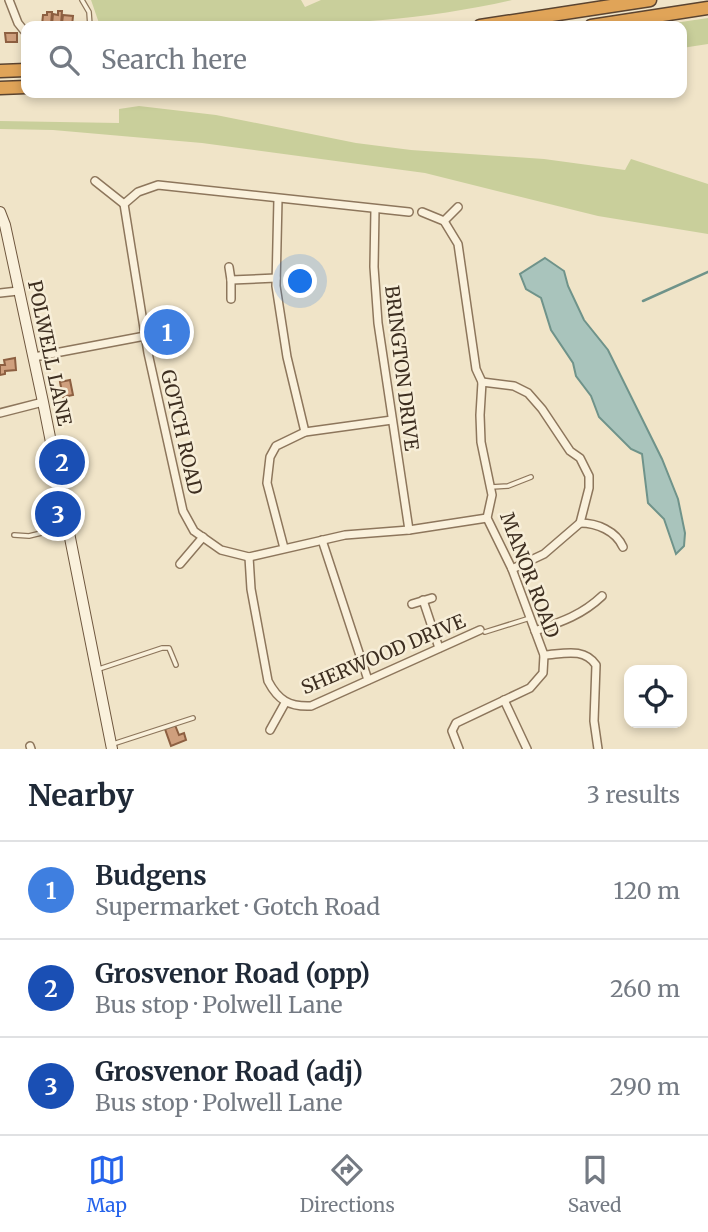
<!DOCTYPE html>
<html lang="en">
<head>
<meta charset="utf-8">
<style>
	:root { --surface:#fff; --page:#f6f6f7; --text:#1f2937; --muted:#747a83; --line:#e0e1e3; --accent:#2563eb }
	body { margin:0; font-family:Merriweather,serif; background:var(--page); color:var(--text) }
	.controls { position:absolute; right:21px; bottom:21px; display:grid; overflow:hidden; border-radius:14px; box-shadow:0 4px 10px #0003 }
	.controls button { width:63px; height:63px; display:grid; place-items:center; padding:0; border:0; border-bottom:2px solid var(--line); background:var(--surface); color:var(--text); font:35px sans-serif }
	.you { position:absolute; left:301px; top:282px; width:24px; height:24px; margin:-18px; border:5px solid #fff; border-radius:50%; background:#1a73e8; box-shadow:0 0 0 10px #1a73e833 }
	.badge { display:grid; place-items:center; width:46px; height:46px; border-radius:50%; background:var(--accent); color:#fff; font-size:23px; font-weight:700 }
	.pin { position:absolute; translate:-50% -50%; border:4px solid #fff; box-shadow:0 2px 7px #0006 }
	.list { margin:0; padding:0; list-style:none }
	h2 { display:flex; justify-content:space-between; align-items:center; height:91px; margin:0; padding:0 28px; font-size:30px }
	h2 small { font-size:23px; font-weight:400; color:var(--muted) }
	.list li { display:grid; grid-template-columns:46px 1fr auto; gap:21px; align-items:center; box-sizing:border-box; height:98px; padding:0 28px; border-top:2px solid var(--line) }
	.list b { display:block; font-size:26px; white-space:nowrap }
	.list p { margin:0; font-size:23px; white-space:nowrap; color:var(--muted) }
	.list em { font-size:23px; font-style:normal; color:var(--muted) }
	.icon { flex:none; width:38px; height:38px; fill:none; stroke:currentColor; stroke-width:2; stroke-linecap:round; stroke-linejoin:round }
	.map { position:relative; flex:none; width:708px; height:749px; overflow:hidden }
	.search { position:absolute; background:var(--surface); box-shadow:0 4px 10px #0003; left:21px; right:21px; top:21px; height:77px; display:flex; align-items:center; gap:18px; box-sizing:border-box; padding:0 24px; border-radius:14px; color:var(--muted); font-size:26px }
	.sheet { height:385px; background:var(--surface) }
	nav { display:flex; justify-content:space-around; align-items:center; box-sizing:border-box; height:98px; border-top:2px solid var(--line); background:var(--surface); font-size:19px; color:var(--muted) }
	nav a { display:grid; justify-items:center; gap:4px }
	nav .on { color:var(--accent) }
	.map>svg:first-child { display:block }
</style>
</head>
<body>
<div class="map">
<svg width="708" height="749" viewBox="0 0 708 749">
	<rect width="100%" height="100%" fill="#f0e4c8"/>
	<!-- green -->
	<g fill="#c9cf9b">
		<path d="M 91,0 L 301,0 L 305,7 L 321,0 L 512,0 C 377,31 238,26 100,26 Z"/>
		<path d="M 708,18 L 708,44 L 682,48 L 682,26 L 654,26 Z"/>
		<path d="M 139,106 L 216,115 L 356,143 L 411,150 L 544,159 L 625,170 L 631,159 L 708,184 L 708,234 L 598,216 L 425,173 L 202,143 L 53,130 L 0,129 L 0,121 L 119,123 L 119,109 Z"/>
	</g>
	<!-- water -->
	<path fill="#a9c4bc" stroke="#6f938a" stroke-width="2" d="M 545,258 L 564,271 L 568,286 L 584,320 L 608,350 L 662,459 L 678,499 L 685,533 L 684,546 L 676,554 L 664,519 L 648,503 L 642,454 L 631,449 L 599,417 L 591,396 L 576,376 L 573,363 L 551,330 L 541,298 L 526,289 L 520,274 Z"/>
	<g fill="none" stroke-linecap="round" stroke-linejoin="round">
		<!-- stream -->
		<path stroke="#6f938a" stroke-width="2.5" d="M 643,301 L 708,272"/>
	</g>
	<!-- building -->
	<g fill="#cf9f7d" stroke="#8d5f41" stroke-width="2">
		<path d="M 58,11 L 62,11 L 61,25 L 52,24 L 53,14 L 58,15 Z"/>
		<path d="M 47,12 L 52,12 L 51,25 L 42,25 L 43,15 L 47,15 Z"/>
		<path d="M 63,15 L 73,16 L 72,26 L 62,23 Z"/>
		<path d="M 5,33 L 17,33 L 17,42 L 6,42 Z"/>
		<path d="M 179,320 L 182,339 L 154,344 L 151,326 Z"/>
		<path d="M 15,358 L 16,370 L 5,371 L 5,374 L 0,375 L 0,365 L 5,365 L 4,360 Z"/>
		<path d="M 70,380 L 73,395 L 63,397 L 60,382 Z"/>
		<path d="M 175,725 L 179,735 L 184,733 L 186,740 L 171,746 L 165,729 Z"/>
	</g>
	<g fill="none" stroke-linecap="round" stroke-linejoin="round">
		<!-- lane casing -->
		<g stroke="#8d765c" stroke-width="6">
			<g id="lane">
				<path d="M 82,0 L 89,12 L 90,26"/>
				<path d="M 491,487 L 508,486 L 531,477"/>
				<path d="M 14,535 L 29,536 L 66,527"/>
				<path d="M 485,632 L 530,618"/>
				<path d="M 99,669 L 162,648 L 169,648 L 176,665"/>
				<path d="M 113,744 L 193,718"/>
			</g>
		</g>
		<!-- street casing -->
		<g stroke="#8d765c" stroke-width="10">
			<g id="street">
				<path d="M 9,0 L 18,23 L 26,33"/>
				<path d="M 95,181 L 124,204"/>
				<path d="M 278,199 L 276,286 L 287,357 L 305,432"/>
				<path d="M 375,209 L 374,267 L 378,323 L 409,530"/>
				<path d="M 409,212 L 158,185 L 138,192 L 124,204 L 148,353 L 183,511 L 194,531 L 221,550 L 249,557 L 345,535 L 409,530 L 487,518"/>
				<path d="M 422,212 L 444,221 L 458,244 L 476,369 L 482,382 L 480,415 L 481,442 L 492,495 L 487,518 L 512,569 L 544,655 L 543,673 L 530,688 L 456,723 L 452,731 L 459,749"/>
				<path d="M 444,221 L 458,207"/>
				<path d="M 229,267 L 231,280 L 276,278"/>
				<path d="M 0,293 L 18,291"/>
				<path d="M 231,299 L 231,280"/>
				<path d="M 34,357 L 145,336"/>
				<path d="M 482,382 L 514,386 L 528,393 L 542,409 L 570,451 L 580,458 L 589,476 L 589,488 L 580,523 L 544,554 L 512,569"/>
				<path d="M 0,413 L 43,402"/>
				<path d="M 580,523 C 597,523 616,531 623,547"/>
				<path d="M 322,540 L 368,680"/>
				<path d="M 284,548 L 267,483 L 270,457 L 276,446 L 305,432 L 392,420"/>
				<path d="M 249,557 L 251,589 L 268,681 C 278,700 289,707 311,706 L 480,630"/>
				<path d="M 180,564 L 203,537"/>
				<path d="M 423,600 L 439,648"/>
				<path d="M 412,604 L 432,598"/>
				<path d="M 535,631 C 561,622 582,615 602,596"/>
				<path d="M 544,655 C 563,654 584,647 596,665 L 594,721 L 598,749"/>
				<path d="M 504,700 L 527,749"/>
				<path d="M 270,730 L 285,703"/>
				<path d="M 30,746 L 31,749"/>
			</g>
		</g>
		<!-- secondary casing -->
		<g stroke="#6f573f" stroke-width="12">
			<path id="secondary" d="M 0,212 L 5,225 L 43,402 L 112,749"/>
		</g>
		<!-- highway casing -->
		<g stroke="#5b4430" stroke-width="15">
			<g id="highway">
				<path d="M 480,26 L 650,0"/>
				<path d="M 591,26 L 708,8"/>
				<path d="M 0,71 L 26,70"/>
				<path d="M 0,88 L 26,87"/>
			</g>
		</g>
		<!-- lane -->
		<use href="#lane" stroke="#faf1dc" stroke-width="3.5"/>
		<!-- street -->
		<use href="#street" stroke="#faf1dc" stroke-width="7"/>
		<!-- secondary -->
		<use href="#secondary" stroke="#faf1dc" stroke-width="10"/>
		<!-- highway -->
		<use href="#highway" stroke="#e0a458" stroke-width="12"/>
	</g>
	<g text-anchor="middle" stroke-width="5" stroke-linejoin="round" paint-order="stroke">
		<!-- street labels -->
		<g font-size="19" fill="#3d2e20" stroke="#f7eed8">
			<text transform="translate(50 353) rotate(78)" y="7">POLWELL LANE</text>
			<text transform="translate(402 368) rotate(83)" y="7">BRINGTON DRIVE</text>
			<text transform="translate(182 432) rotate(77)" y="7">GOTCH ROAD</text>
			<text transform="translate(530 575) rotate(69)" y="7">MANOR ROAD</text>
			<text transform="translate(383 654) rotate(-23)" y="7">SHERWOOD DRIVE</text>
		</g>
	</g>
</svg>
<div class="controls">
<button><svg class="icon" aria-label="locate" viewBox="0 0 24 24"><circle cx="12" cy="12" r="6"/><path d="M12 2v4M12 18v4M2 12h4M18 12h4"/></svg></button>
</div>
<div class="you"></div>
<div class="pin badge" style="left:167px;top:332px;background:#3f7fe0">1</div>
<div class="pin badge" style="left:62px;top:462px;background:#1a4fb4">2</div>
<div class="pin badge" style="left:58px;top:514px;background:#1a4fb4">3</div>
<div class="search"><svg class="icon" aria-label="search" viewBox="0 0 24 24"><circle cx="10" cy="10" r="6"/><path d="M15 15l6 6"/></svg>Search here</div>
</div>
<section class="sheet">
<h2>Nearby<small>3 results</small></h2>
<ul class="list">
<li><span class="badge" style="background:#3f7fe0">1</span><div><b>Budgens</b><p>Supermarket · Gotch Road</p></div><em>120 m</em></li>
<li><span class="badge" style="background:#1a4fb4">2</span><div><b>Grosvenor Road (opp)</b><p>Bus stop · Polwell Lane</p></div><em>260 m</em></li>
<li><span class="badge" style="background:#1a4fb4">3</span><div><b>Grosvenor Road (adj)</b><p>Bus stop · Polwell Lane</p></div><em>290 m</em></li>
</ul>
</section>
<nav>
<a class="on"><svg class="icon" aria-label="map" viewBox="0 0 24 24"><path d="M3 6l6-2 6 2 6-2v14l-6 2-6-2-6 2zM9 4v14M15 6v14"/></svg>Map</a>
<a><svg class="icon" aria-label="directions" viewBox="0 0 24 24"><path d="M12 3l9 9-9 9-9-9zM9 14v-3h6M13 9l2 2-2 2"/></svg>Directions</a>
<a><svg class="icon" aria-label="saved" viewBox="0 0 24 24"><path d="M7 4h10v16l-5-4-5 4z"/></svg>Saved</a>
</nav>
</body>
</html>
